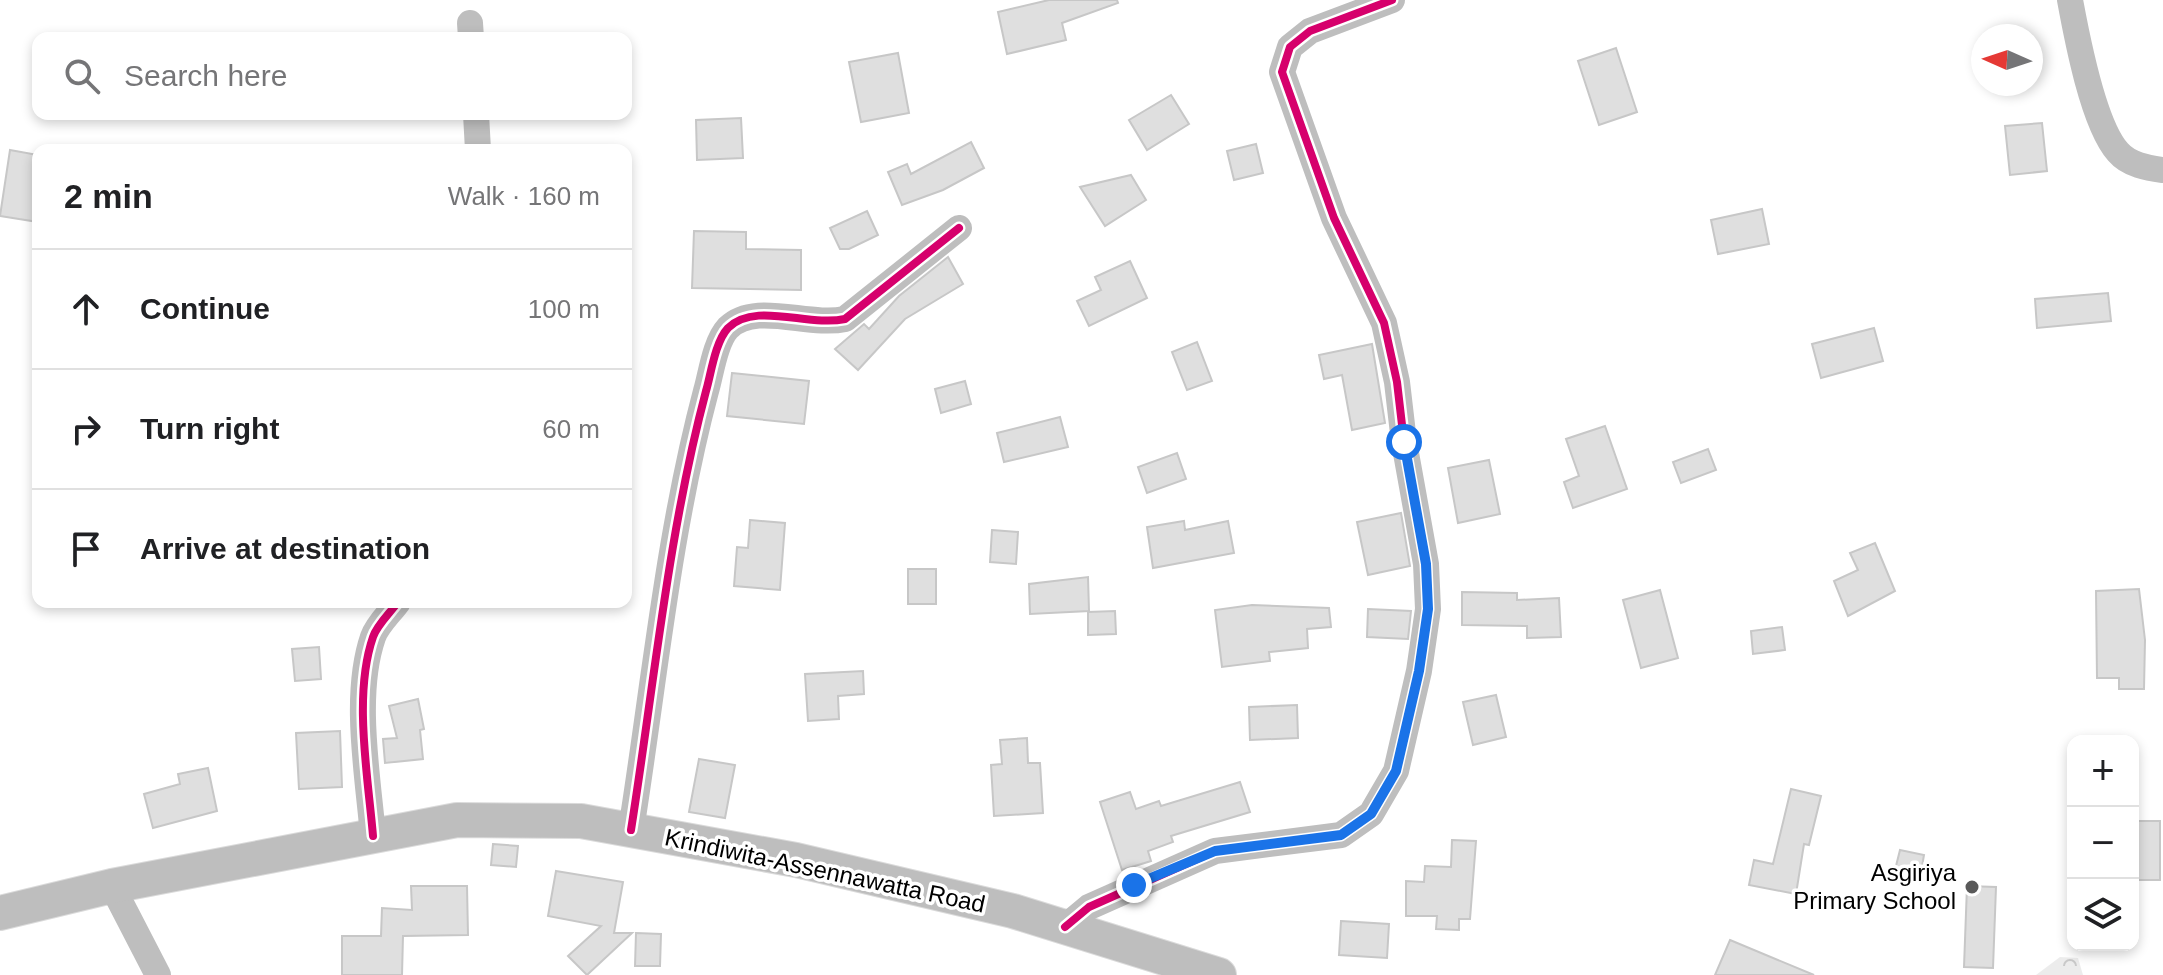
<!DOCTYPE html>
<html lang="en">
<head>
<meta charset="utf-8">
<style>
	:root { --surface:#fff; --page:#f2f2f2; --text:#202124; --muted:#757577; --line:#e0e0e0 }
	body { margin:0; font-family:Helvetica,sans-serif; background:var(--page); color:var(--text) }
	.controls { position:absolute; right:24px; bottom:24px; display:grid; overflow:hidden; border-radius:16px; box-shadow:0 4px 12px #0003 }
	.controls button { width:72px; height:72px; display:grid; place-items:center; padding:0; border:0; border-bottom:2px solid var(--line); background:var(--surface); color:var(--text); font:40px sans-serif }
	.compass { position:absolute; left:1971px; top:24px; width:72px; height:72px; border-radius:50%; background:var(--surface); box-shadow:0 4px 12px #0003; rotate:273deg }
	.stop { position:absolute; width:24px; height:24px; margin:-18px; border:6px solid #1a73e8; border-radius:50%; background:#fff }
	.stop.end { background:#1a73e8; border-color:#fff; box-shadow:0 2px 8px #0008 }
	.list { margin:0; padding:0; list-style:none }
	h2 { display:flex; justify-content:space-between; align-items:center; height:104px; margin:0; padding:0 32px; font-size:34px }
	h2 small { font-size:26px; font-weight:400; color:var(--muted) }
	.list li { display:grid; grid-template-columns:52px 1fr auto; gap:24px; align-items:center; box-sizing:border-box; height:120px; padding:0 32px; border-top:2px solid var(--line) }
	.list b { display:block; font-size:30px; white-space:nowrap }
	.list em { font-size:26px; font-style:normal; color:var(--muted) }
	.icon { flex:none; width:44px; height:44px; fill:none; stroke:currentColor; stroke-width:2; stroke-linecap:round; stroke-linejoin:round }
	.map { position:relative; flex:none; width:2163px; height:975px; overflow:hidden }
	.search { position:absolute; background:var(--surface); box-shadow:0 4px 12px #0003; left:32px; top:32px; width:600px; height:88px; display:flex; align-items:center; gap:20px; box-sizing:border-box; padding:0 28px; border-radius:16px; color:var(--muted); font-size:30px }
	.panel { position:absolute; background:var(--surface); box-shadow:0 4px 12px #0003; left:32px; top:144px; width:600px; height:464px; border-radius:16px }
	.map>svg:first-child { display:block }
</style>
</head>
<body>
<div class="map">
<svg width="2163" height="975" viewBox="0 0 2163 975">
	<defs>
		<pattern id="park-crowns" width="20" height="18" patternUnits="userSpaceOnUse" patternTransform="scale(2)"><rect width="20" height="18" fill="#ececec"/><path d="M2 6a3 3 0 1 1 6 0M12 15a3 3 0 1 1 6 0" fill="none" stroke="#c9c9c9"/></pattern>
	</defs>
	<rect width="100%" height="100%" fill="#fff"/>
	<!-- park -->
	<path fill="url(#park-crowns)" d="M 2060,957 L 2078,958 L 2083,975 L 2036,975 Z"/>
	<!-- building -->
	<g fill="#dfdfdf" stroke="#c7c7c7" stroke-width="2">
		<path d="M 1049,0 L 1117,0 L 1118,3 L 1062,23 L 1066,40 L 1007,54 L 998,12 Z"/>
		<path d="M 1616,48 L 1637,112 L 1599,125 L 1578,61 Z"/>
		<path d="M 898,53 L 909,113 L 861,122 L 849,62 Z"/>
		<path d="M 1171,95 L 1189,124 L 1147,150 L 1129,120 Z"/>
		<path d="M 741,118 L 743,158 L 697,160 L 696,120 Z"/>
		<path d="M 2042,123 L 2047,171 L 2010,175 L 2005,126 Z"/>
		<path d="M 971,142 L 984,168 L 943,190 L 902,205 L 888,172 L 907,164 L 911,174 Z"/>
		<path d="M 1256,144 L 1263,173 L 1234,180 L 1227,151 Z"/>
		<path d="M 10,150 L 38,155 L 38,222 L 0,216 Z"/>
		<path d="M 1131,175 L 1146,200 L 1105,226 L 1080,187 Z"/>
		<path d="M 1762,209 L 1769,244 L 1718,254 L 1711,220 Z"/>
		<path d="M 867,211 L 878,235 L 849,249 L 840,249 L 830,228 Z"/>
		<path d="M 694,231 L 746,232 L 746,249 L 801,250 L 801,290 L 692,288 Z"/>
		<path d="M 948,257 L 963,284 L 905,319 L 858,370 L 835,349 L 864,324 L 869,329 L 899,296 Z"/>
		<path d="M 1130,261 L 1147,298 L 1089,326 L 1077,301 L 1101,290 L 1095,277 Z"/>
		<path d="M 2108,293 L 2111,321 L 2037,328 L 2035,299 Z"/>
		<path d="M 1874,328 L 1883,361 L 1821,378 L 1812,344 Z"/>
		<path d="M 1197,342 L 1212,381 L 1187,390 L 1172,352 Z"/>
		<path d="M 1372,344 L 1385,423 L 1352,430 L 1342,375 L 1324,379 L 1319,355 Z"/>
		<path d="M 732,373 L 809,381 L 804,424 L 727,416 Z"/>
		<path d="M 965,381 L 971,404 L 941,413 L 935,389 Z"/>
		<path d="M 1060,417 L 1068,447 L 1004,462 L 997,433 Z"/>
		<path d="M 1605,426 L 1627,489 L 1573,508 L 1564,482 L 1579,476 L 1566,439 Z"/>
		<path d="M 1708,449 L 1716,470 L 1681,483 L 1673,462 Z"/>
		<path d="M 1177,453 L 1186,479 L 1147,493 L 1138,467 Z"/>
		<path d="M 1489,460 L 1500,514 L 1458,523 L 1448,468 Z"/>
		<path d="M 1401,513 L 1410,566 L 1368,575 L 1357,522 Z"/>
		<path d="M 750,520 L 785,523 L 780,590 L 734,586 L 737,547 L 748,548 Z"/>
		<path d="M 1184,521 L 1185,530 L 1228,521 L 1234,553 L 1153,568 L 1147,527 Z"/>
		<path d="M 992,530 L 1018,532 L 1016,564 L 990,562 Z"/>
		<path d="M 1875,543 L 1895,591 L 1848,616 L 1834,581 L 1858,570 L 1850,553 Z"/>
		<rect x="908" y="569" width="28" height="35"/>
		<path d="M 1088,577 L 1089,611 L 1030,614 L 1029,584 Z"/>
		<path d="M 2139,589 L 2145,640 L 2144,689 L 2119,689 L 2119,678 L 2097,678 L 2096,591 Z"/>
		<path d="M 1660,590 L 1678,658 L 1641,668 L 1623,600 Z"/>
		<path d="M 1462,592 L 1517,593 L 1517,600 L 1559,598 L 1561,637 L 1527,638 L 1527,626 L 1462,625 Z"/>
		<path d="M 1252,605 L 1329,608 L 1331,627 L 1307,629 L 1308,648 L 1269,652 L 1270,661 L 1222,667 L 1215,610 Z"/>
		<path d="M 1368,609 L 1411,611 L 1408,639 L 1367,637 Z"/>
		<path d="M 1115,611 L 1116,634 L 1088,635 L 1088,612 Z"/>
		<path d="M 1782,627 L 1785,650 L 1753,654 L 1751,631 Z"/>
		<path d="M 319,647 L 321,679 L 295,681 L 292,649 Z"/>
		<path d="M 863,671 L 864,694 L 838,696 L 839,719 L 808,721 L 805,674 Z"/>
		<path d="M 1496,695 L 1506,737 L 1473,745 L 1463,702 Z"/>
		<path d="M 418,699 L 424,729 L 420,730 L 423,759 L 385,763 L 383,739 L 397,738 L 389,706 Z"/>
		<path d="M 1297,705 L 1298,738 L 1250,740 L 1249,707 Z"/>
		<path d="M 340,731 L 342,787 L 299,789 L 296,733 Z"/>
		<path d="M 1027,738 L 1028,763 L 1040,763 L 1043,813 L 994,816 L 991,765 L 1002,764 L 1000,740 Z"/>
		<path d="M 699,759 L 735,765 L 725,818 L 689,812 Z"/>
		<path d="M 208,768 L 217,811 L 153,828 L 144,794 L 180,784 L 178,774 Z"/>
		<path d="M 1240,782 L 1250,812 L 1171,836 L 1173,842 L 1148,851 L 1151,861 L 1122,870 L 1100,802 L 1130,792 L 1136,809 L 1159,801 L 1161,806 Z"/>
		<path d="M 1791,789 L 1821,796 L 1809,845 L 1804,844 L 1796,894 L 1749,885 L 1754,860 L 1773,864 Z"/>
		<rect x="2133" y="821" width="27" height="59"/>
		<path d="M 1452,840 L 1476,841 L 1470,919 L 1459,919 L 1459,930 L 1436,929 L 1437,916 L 1406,916 L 1406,881 L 1424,882 L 1425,866 L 1451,867 Z"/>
		<path d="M 493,844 L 518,846 L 516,867 L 491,865 Z"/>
		<path d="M 1900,850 L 1924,855 L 1919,883 L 1893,878 Z"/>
		<path d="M 556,871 L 623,882 L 614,933 L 632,933 L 587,975 L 568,956 L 601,926 L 548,916 Z"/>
		<path d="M 411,886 L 467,886 L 468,935 L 403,936 L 402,975 L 342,975 L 342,936 L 381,936 L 382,908 L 412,910 Z"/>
		<path d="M 1967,886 L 1996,887 L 1993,968 L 1964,967 Z"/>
		<path d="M 1341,921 L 1389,924 L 1387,958 L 1339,955 Z"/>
		<path d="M 636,933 L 661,934 L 660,966 L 635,966 Z"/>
		<path d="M 1730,940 L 1814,975 L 1715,975 Z"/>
	</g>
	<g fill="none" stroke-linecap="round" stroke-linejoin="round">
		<!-- major casing -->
		<g stroke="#dbdbdb" stroke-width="36">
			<path id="major" d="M 0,913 L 112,886 L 457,820 L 581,821 L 796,860 L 1013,911 L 1219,975"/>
		</g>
		<!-- minor -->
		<g stroke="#bebebe" stroke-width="26">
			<path d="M 2070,0 C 2077,38 2093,124 2118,152 C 2129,165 2148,168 2163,170"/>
			<path d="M 470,23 L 471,38"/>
			<path d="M 476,114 L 478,150"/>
			<path d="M 631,830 C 654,685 668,534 706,391 C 711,374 715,342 728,328 C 755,301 808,327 845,319 L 959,228"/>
			<path d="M 373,836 C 368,776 353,695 373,637 C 377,625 390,613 398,602"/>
			<path d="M 112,886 L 158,975"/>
			<path d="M 1065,927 L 1089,907 L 1215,851 L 1341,835 L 1371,814 L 1396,771 L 1419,671 L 1428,609 L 1426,564 L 1404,442 L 1397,382 L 1384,323 L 1334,218 L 1282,72 L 1290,47 L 1310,31 L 1392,0"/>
		</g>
		<!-- major -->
		<use href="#major" stroke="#bebebe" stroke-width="34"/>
		<!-- cycleway casing -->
		<g stroke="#fff" stroke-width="13">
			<g id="cycleway">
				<path d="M 631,830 C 654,685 668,534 706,391 C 711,374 715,342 728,328 C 755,301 808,327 845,319 L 959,228"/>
				<path d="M 373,836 C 368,776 353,695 373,637 C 377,625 390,613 398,602"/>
				<path d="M 1065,927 L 1089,907 L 1215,851 L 1341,835 L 1371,814 L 1396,771 L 1419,671 L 1428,609 L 1426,564 L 1404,442 L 1397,382 L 1384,323 L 1334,218 L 1282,72 L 1290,47 L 1310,31 L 1392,0"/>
			</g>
		</g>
		<!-- cycleway -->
		<use href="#cycleway" stroke="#d6006c" stroke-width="8"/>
	</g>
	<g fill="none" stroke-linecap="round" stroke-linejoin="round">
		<!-- route -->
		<path stroke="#1a73e8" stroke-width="10" d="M 1134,885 L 1215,851 L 1341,835 L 1371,814 L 1396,771 L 1419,671 L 1428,609 L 1426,564 L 1404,442"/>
	</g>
	<!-- markers -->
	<circle fill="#595959" stroke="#fff" stroke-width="3" cx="1972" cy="887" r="8"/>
	<g text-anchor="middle" stroke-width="7" stroke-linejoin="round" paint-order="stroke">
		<!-- street labels -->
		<g font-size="24" fill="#000" stroke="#fff">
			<text transform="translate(825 871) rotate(12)" y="8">Krindiwita-Assennawatta Road</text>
		</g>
		<!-- poi labels -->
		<g font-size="24" fill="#000" stroke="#fff" text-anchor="end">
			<text x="1956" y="881">Asgiriya<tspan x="1956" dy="28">Primary School</tspan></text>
		</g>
	</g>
</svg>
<div class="controls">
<button>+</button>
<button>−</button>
<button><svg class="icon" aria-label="layers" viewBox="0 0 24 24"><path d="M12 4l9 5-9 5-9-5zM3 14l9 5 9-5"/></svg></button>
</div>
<svg class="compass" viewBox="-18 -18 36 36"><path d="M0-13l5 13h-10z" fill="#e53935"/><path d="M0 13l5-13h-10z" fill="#757577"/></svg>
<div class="stop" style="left:1404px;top:442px"></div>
<div class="stop end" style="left:1134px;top:885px"></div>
<div class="search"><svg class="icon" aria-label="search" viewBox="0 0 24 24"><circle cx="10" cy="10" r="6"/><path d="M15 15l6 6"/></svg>Search here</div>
<section class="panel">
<h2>2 min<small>Walk · 160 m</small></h2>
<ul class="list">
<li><svg class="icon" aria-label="ahead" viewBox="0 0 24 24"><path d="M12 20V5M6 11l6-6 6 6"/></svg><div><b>Continue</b></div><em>100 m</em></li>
<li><svg class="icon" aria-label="right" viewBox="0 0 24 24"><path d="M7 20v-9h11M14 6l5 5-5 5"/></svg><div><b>Turn right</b></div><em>60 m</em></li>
<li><svg class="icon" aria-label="arrive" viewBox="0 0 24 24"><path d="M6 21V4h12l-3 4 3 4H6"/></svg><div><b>Arrive at destination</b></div></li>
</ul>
</section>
</div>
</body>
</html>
